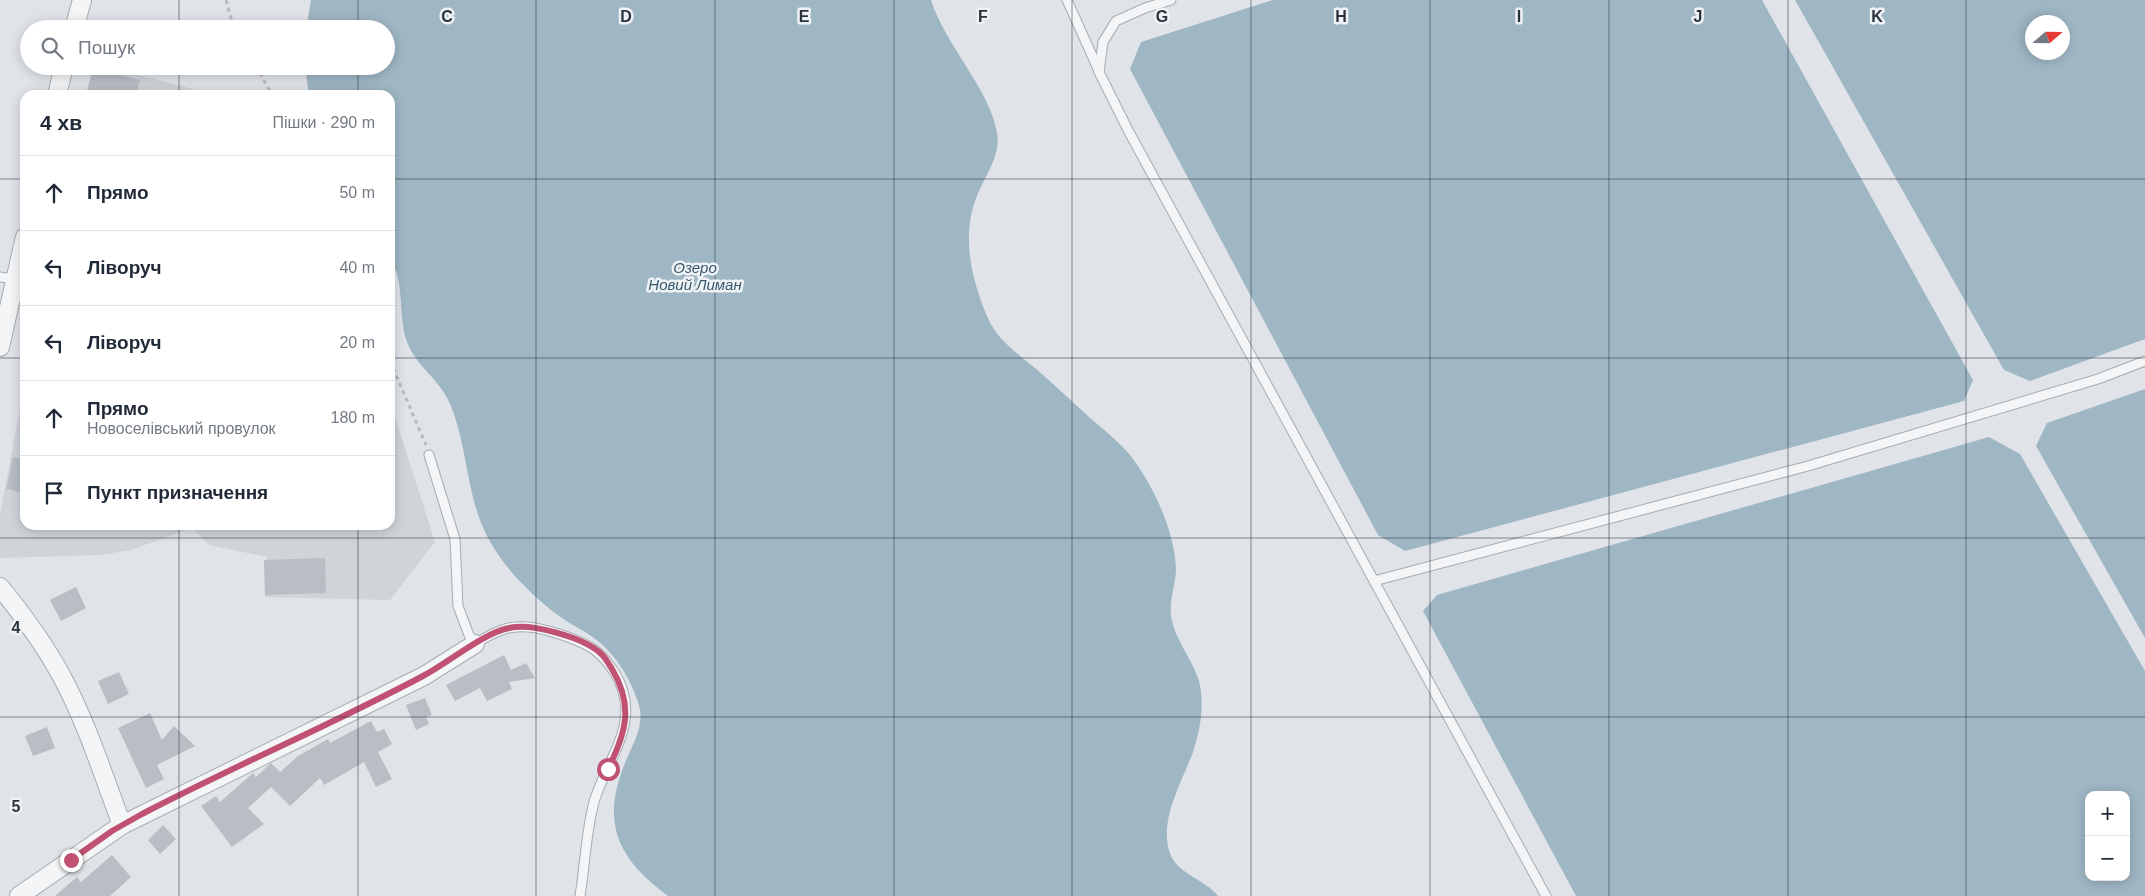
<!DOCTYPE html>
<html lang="uk">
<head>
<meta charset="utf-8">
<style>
	:root { --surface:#fff; --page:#f6f6f7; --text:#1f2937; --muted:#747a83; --line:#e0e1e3 }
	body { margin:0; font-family:Arial,sans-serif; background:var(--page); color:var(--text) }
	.controls { position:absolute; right:15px; bottom:15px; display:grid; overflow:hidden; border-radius:10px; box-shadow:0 2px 12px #0003 }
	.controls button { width:45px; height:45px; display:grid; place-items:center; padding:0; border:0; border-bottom:1px solid var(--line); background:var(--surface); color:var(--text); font:25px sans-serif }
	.compass { position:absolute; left:2025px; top:15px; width:45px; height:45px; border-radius:50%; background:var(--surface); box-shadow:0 2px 12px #0003; rotate:70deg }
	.stop { position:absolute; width:15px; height:15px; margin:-11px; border:4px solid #c15172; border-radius:50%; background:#fff }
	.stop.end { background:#c15172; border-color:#fff; box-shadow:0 1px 5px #0008 }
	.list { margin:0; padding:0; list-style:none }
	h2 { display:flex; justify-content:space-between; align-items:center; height:65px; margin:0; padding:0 20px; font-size:21px }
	h2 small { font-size:16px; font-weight:400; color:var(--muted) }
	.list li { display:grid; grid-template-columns:32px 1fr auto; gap:15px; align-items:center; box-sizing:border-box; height:75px; padding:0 20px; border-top:1px solid var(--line) }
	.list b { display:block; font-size:19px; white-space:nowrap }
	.list p { margin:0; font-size:16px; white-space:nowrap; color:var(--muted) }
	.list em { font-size:16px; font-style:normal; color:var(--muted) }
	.icon { flex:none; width:28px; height:28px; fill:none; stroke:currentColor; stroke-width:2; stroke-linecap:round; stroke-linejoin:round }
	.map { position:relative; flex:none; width:2145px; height:896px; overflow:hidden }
	.search { position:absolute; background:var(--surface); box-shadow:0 2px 12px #0003; left:20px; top:20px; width:375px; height:55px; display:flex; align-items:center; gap:12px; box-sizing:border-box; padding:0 18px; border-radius:28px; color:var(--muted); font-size:19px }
	.panel { position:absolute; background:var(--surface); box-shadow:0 2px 12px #0003; left:20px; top:90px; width:375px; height:440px; border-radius:15px }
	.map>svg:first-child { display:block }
</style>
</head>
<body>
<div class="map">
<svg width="2145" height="896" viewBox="0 0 2145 896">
	<rect width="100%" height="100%" fill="#e0e4e8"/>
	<!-- built -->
	<g fill="#cfd4d9">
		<path d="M 98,66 L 103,66 L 216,95 L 89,95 Z"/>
		<path d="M 25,382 L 25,525 L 390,525 L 390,401 L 435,542 L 390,600 L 265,597 L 267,557 L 209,545 L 192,528 L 131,550 L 100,555 L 0,558 L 0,515 Z"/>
	</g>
	<!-- water -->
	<g fill="#9fb6c4" fill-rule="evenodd">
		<path d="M 311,0 L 931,0 C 945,45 990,89 997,133 C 1001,156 985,176 977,196 C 961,235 971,278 987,316 C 997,340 1016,352 1035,368 C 1054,384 1071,401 1089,417 C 1103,429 1118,441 1130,455 C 1153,484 1175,532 1176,569 C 1176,584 1169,599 1171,615 C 1174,639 1192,658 1199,681 C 1205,704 1200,731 1193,752 C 1182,782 1157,823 1171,856 C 1180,875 1206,880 1218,896 L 668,896 C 614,856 600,819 628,756 C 636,738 645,722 638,702 C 630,678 615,653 594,638 C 583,630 570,624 559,616 C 531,595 504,568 488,538 C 466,497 468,446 450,404 C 440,379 414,365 406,339 C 398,312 405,282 390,258 L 390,95 L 309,95 L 305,66 L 386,66 L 386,29 L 306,29 Z"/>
		<path d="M 1273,0 L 1762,0 L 1973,380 L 1964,401 L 1405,551 L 1378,535 L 1130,69 L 1141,42 Z"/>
		<path d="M 1795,0 L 2145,0 L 2145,339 L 2030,381 L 2004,370 ZM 2032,22 L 2062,22 L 2062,52 L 2032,52 Z"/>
		<path d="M 2145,389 L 2145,638 L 2036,446 L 2047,423 Z"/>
		<path d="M 1989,437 L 2020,454 L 2145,671 L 2145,896 L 1576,896 L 1423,611 L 1437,595 ZM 2089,795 L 2126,795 L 2126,877 L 2089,877 Z"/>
	</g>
	<!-- building -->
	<g fill="#b8bec4">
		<path d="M 93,68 L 140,80 L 136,95 L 113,92 L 112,95 L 86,95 Z"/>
		<path d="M 13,457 L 25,459 L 25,493 L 6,489 Z"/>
		<path d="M 325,558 L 326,593 L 265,595 L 264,560 Z"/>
		<path d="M 76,587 L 86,608 L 61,621 L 50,600 Z"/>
		<path d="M 504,655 L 511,670 L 526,663 L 535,678 L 509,682 L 512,689 L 487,701 L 480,688 L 455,701 L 446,685 Z"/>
		<path d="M 119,672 L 129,694 L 108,704 L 98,681 Z"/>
		<path d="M 425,698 L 432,715 L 426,717 L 429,724 L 416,730 L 406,705 Z"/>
		<path d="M 150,713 L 162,740 L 174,726 L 195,746 L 157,765 L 164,779 L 146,788 L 118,728 Z"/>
		<path d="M 371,721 L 377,732 L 384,729 L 392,744 L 378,752 L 392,779 L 376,787 L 364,762 L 324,785 L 320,778 L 290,806 L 271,787 L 248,808 L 264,824 L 232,847 L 201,806 L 216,796 L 220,802 L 253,773 L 256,777 L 271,763 L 280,772 L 298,756 L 328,739 L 330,743 Z"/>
		<path d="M 47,727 L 55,748 L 33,756 L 25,736 Z"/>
		<path d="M 163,825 L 176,839 L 160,854 L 148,840 Z"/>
		<path d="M 112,855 L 131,877 L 110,896 L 55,896 L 77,877 L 81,882 Z"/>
	</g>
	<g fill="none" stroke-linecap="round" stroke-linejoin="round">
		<!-- service casing -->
		<g stroke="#a6acb2" stroke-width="11">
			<g id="service">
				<path d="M 1067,0 L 1099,71"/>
				<path d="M 1171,0 L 1145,8 L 1116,21 L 1103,42 L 1099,72 L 1129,132 L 1546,896"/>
				<path d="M 0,277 L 15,279"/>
				<path d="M 429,455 L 455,539 L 458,606 L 469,635 L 475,644 C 483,639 492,633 502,630 C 522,622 548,630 568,637 C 592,646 601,652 615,673 C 644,722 607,757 594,802 C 586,832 585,865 580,896"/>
				<path d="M 1374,581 L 1808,466 L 2098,379 L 2145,361"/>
			</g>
		</g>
		<!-- minor casing -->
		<g stroke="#a6acb2" stroke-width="20">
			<g id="minor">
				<path d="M 74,29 L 82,0"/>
				<path d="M 57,95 L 64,66"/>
				<path d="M 0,347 L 25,237"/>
				<path d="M 0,587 C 23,615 44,644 61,675 C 87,723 103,775 122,825"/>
				<path d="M 19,896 L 122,825 L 424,676 L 475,644"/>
			</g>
		</g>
		<!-- path -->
		<g stroke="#b7bbbf" stroke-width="3" stroke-dasharray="4 4" stroke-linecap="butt">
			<path d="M 226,0 L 234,29"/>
			<path d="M 256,66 L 272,95"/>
			<path d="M 390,361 L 426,445"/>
		</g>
		<!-- service -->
		<use href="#service" stroke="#f3f5f6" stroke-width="9"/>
		<!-- minor -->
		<use href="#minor" stroke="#f3f5f6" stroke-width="18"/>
	</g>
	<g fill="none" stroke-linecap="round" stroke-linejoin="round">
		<!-- route -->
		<path stroke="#c15172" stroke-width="6" d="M 71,860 L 112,831 L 142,814 C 234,766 331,725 423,676 C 448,663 483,633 509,628 C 532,623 580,637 598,651 C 605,656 608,663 612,669 C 634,706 626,733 608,769"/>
	</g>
	<!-- grid -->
	<path fill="none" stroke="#2a343e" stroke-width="1" stroke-opacity="0.55" d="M 179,0 L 179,29M 358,0 L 358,29M 536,0 L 536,896M 715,0 L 715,896M 894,0 L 894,896M 1072,0 L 1072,896M 1251,0 L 1251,896M 1430,0 L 1430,896M 1609,0 L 1609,896M 1788,0 L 1788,896M 1966,0 L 1966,896M 179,66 L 179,95M 358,66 L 358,95M 0,179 L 25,179M 390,179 L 2145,179M 0,358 L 25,358M 390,358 L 2145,358M 179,525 L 179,896M 358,525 L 358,896M 0,538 L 2145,538M 0,717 L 2145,717"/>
	<g text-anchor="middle" stroke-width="5" stroke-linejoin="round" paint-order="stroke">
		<!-- water labels -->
		<g font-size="15" font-style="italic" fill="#38586e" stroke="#f0f3f5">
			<text x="695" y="273">Озеро<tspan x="695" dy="17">Новий Лиман</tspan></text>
		</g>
	</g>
	<g font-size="16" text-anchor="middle" font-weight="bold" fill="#2a343e" stroke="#f0f3f5" stroke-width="5" stroke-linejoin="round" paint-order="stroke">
		<text x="447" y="22">C</text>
		<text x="626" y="22">D</text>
		<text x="804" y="22">E</text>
		<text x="983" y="22">F</text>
		<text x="1162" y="22">G</text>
		<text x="1341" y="22">H</text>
		<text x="1519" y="22">I</text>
		<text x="1698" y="22">J</text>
		<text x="1877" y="22">K</text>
		<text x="16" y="633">4</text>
		<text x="16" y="812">5</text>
	</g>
</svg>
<div class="controls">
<button>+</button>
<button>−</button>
</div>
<svg class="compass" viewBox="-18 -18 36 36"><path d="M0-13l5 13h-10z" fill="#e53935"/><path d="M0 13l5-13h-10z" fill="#747a83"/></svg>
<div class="stop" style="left:608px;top:769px"></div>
<div class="stop end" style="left:71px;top:860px"></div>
<div class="search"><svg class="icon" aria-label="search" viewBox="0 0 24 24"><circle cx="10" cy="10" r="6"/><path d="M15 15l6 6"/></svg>Пошук</div>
<section class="panel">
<h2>4 хв<small>Пішки · 290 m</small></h2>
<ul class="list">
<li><svg class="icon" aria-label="ahead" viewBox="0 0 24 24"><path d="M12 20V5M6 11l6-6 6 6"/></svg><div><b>Прямо</b></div><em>50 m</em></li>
<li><svg class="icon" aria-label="left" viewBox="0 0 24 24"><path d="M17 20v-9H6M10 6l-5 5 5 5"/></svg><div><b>Ліворуч</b></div><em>40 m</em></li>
<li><svg class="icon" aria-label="left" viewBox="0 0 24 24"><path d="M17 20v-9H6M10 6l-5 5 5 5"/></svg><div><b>Ліворуч</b></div><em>20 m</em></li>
<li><svg class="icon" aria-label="ahead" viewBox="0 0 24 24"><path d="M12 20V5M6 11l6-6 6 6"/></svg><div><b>Прямо</b><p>Новоселівський провулок</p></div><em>180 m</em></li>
<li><svg class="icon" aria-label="arrive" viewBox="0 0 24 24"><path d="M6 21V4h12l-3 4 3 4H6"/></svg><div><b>Пункт призначення</b></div></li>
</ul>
</section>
</div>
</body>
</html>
